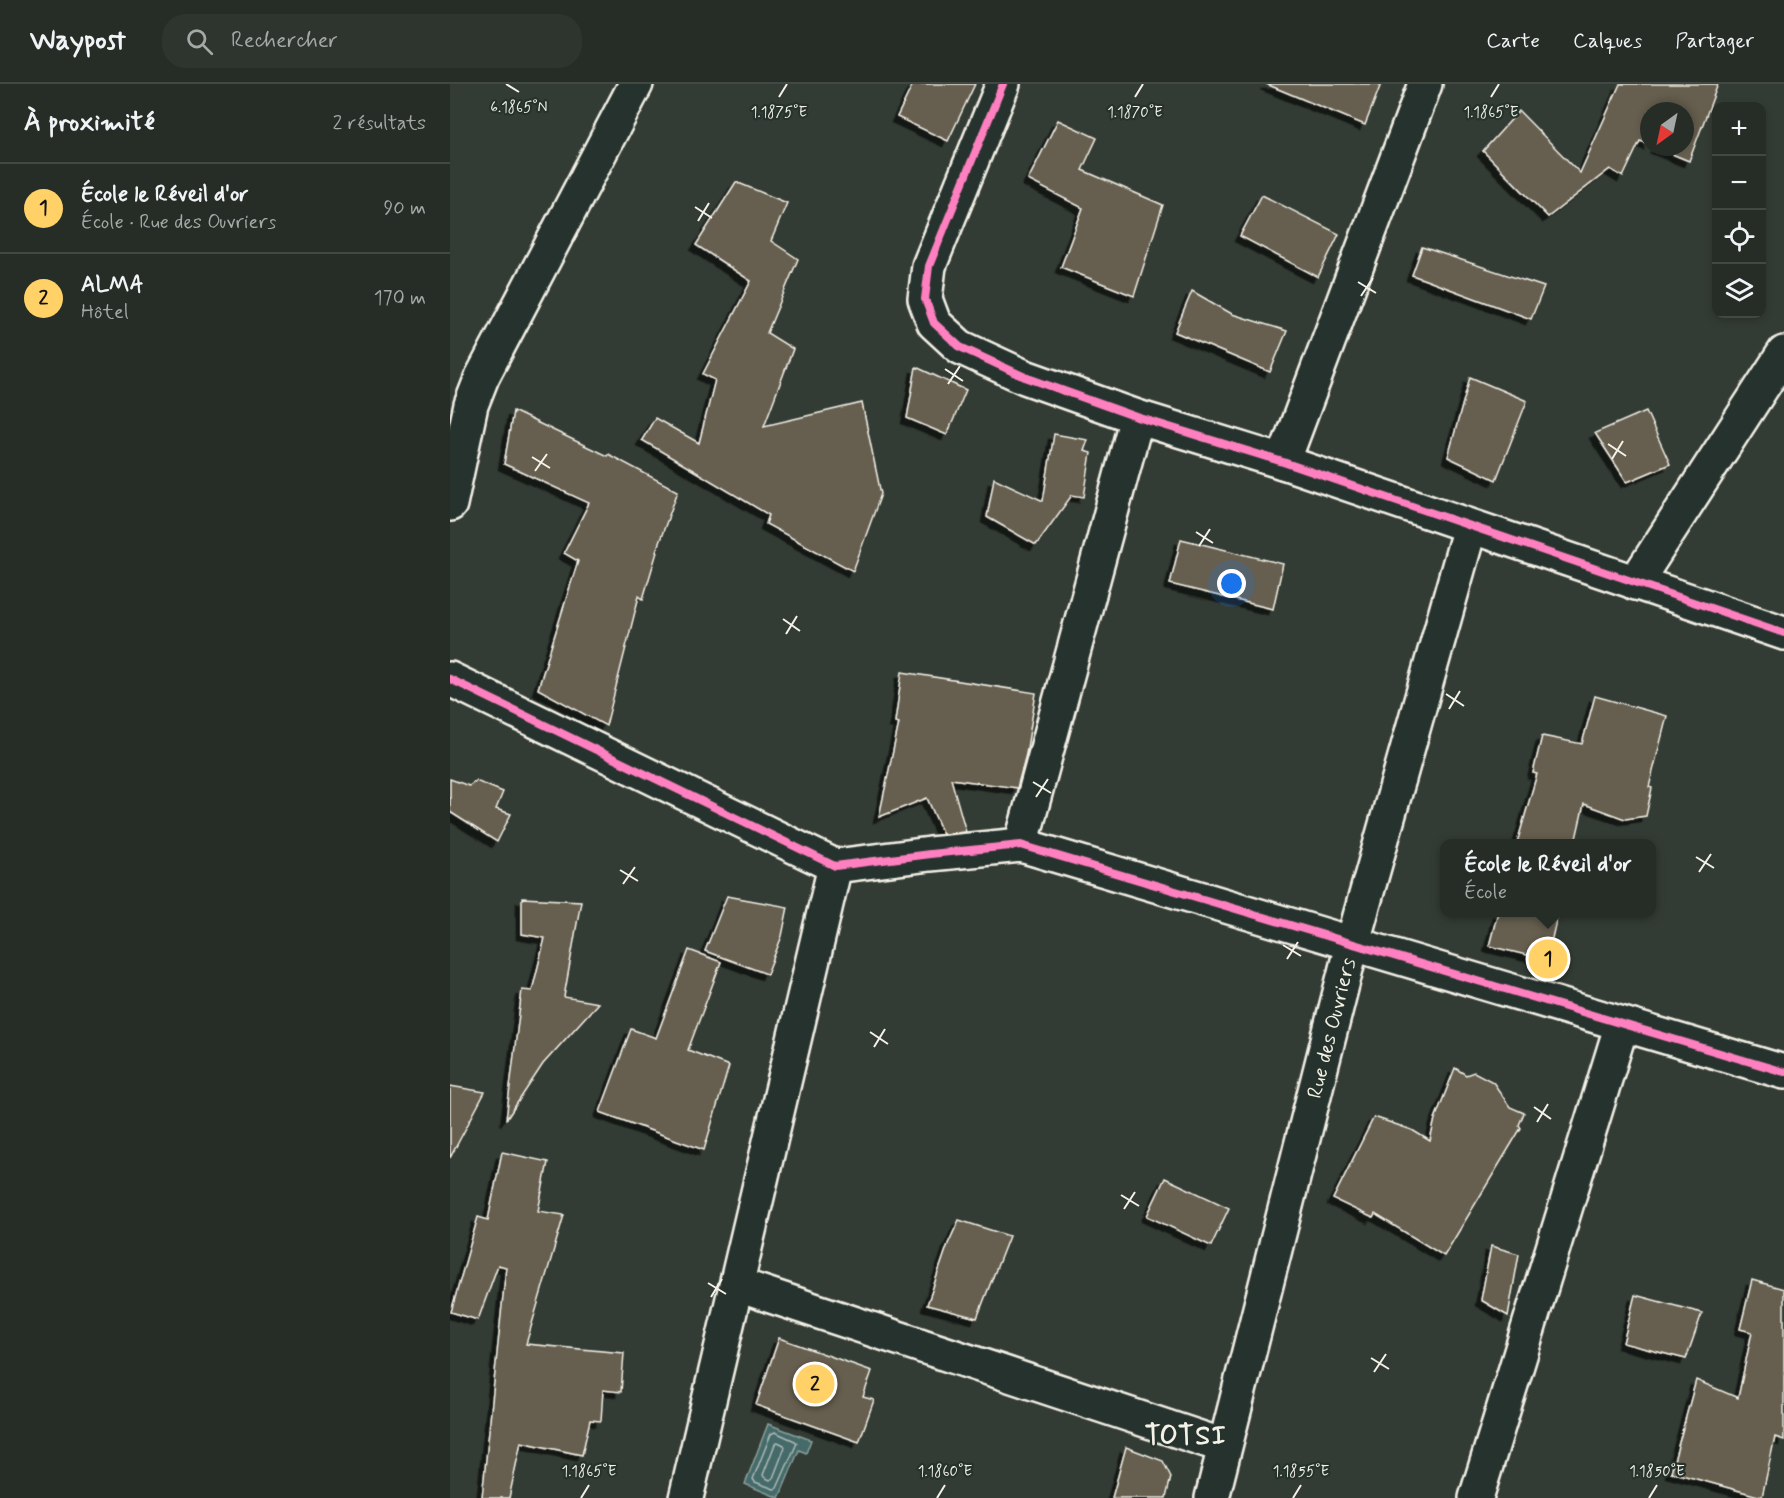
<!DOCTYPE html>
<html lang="fr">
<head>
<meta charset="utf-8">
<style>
	:root { --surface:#262d27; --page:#2e352f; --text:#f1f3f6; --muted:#a4a8a7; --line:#424944; --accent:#ffd166 }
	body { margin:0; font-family:Mynerve,sans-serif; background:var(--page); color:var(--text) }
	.controls { position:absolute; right:18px; top:18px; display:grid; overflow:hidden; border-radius:12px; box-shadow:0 3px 9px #0003 }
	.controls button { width:54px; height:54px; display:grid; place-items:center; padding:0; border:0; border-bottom:2px solid var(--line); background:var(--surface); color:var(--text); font:30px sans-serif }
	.compass { position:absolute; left:1190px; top:18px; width:54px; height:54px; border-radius:50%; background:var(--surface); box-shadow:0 3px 9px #0003; rotate:213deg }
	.you { position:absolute; left:782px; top:500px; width:21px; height:21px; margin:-15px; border:4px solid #fff; border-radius:50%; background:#1a73e8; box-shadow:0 0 0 9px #1a73e833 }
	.badge { display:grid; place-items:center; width:39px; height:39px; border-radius:50%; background:var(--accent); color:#111; font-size:20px; font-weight:700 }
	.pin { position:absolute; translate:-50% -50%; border:3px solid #fff; box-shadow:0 2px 6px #0006 }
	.popup { position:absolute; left:990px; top:755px; width:216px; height:78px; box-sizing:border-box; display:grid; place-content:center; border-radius:12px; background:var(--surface); filter:drop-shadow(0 2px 4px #0005); font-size:20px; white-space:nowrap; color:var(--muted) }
	.popup b { font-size:22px; color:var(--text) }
	.popup::after { content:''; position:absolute; left:50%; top:100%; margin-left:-12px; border:12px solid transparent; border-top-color:var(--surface) }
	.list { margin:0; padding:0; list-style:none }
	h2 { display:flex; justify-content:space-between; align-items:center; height:78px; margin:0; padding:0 24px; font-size:26px }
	h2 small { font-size:20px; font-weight:400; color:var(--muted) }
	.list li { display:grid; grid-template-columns:39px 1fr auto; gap:18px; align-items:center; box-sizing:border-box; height:90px; padding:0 24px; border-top:2px solid var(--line) }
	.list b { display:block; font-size:22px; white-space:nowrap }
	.list p { margin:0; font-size:20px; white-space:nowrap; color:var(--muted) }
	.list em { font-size:20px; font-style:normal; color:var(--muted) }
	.icon { flex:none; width:33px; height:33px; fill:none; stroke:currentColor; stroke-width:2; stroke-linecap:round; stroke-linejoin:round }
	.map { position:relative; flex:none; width:1334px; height:1414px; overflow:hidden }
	header { display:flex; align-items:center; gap:36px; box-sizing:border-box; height:84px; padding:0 30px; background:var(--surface); border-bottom:2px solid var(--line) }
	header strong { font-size:28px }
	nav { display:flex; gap:33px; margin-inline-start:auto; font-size:21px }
	.search { width:420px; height:54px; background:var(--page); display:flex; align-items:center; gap:15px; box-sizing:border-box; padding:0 21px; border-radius:24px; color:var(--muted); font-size:22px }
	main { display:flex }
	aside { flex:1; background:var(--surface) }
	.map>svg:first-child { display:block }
</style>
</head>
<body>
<header>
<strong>Waypost</strong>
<div class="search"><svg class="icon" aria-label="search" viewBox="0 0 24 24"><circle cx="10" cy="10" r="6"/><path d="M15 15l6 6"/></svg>Rechercher</div>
<nav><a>Carte</a><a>Calques</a><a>Partager</a></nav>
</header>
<main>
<aside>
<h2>À proximité<small>2 résultats</small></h2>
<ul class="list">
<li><span class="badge">1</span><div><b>École le Réveil d'or</b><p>École · Rue des Ouvriers</p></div><em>90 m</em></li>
<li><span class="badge">2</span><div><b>ALMA</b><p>Hôtel</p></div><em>170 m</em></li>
</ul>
</aside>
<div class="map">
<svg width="1334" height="1414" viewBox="0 0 1334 1414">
	<defs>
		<filter id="shadow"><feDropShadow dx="-5.5" dy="5.5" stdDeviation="0" flood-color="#0009"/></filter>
	</defs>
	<rect width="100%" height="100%" fill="#333c34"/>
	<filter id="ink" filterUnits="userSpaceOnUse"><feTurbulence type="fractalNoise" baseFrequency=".0167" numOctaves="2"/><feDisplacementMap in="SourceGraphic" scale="12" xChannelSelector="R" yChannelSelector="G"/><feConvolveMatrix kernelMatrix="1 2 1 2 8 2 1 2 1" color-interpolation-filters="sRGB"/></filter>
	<g filter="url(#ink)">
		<!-- water -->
		<path fill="#456a6a" stroke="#8ba09c" stroke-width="1.5" d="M 318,1340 L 361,1356 L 356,1369 L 349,1366 L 329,1414 L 295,1400 Z"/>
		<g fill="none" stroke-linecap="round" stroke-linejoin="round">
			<!-- shore -->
			<g stroke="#aebbb6" stroke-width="1.5">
				<path d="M 325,1348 L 345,1357 L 347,1359 L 327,1404 L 324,1405 L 305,1398 L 303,1395 L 321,1350 Z"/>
				<path d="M 328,1358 L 334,1361 L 335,1363 L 323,1394 L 320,1396 L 314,1393 L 313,1391 L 325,1360 Z"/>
			</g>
		</g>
		<!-- building -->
		<g fill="#665f4f" stroke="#f4f1e8" stroke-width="1.5" filter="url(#shadow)">
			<path d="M 463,0 L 525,0 L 498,57 L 447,33 Z"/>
			<path d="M 816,0 L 931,0 L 915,41 Z"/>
			<path d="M 1170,0 L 1268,0 L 1239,77 L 1205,63 L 1235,63 L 1235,27 L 1199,27 L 1199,60 L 1190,57 L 1173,93 L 1160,85 L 1098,133 L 1033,67 L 1069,27 L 1130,89 Z"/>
			<path d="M 608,36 L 647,54 L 632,86 L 713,121 L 684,212 L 611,183 L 633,124 L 578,96 Z"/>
			<path d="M 286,98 L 337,119 L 321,157 L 348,175 L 317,249 L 343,265 L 314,342 L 412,319 L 431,410 L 403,487 L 316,440 L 319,431 L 192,356 L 205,334 L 249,359 L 265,296 L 253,290 L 301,197 L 246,161 Z"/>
			<path d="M 812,111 L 889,150 L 868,193 L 790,152 Z"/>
			<path d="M 972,163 L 1094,203 L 1081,235 L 962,191 Z"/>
			<path d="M 742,207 L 782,230 L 837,247 L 820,288 L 725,248 Z"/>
			<path d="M 466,283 L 516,306 L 497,351 L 457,334 Z"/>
			<path d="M 1020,293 L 1077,317 L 1046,396 L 998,373 Z"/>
			<path d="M 63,327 L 157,372 L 158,370 L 228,407 L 206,467 L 207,468 L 193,515 L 189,512 L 156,642 L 88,605 L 128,477 L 114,469 L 139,419 L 54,380 Z"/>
			<path d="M 1196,327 L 1220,380 L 1177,398 L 1145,349 Z"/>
			<path d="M 604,350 L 638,356 L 634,367 L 641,369 L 634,413 L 622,411 L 586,461 L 537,433 L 544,394 L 593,417 Z"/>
			<path d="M 731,455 L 833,480 L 823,525 L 720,500 Z"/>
			<path d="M 452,588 L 586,609 L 576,670 L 567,704 L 501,695 L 516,748 L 493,750 L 477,714 L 429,733 L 449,639 L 445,638 Z"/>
			<path d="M 1145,612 L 1217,632 L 1199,703 L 1202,704 L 1196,732 L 1175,735 L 1134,720 L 1125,759 L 1067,759 L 1087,690 L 1083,689 L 1092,652 L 1132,660 Z"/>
			<path d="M 0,695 L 19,702 L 26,697 L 53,708 L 46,725 L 61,730 L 47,758 L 0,728 Z"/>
			<path d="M 277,812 L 338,823 L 332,852 L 317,890 L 255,867 Z"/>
			<path d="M 72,814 L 131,817 L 114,913 L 148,919 L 93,980 L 56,1036 L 72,906 L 82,907 L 95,854 L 72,850 Z"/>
			<path d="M 1048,828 L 1108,828 L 1097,876 L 1039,862 Z"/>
			<path d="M 239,866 L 271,878 L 238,966 L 279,982 L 254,1066 L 150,1028 L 181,945 L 206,954 Z"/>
			<path d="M 1005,984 L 1016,991 L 1024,988 L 1043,998 L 1060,1023 L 1074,1029 L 1069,1041 L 1071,1044 L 994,1172 L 925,1130 L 923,1134 L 883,1115 L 924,1033 L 962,1046 L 980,1057 L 985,1035 Z"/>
			<path d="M 0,1002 L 35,1008 L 0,1074 Z"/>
			<path d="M 52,1068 L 98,1078 L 88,1127 L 114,1131 L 76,1260 L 174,1269 L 171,1308 L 153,1306 L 151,1337 L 140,1336 L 132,1371 L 71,1358 L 59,1414 L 32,1414 L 56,1183 L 48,1181 L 28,1236 L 1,1228 L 28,1133 L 38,1136 Z"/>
			<path d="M 715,1094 L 779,1124 L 761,1162 L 697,1132 Z"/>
			<path d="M 509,1136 L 559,1152 L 527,1234 L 477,1221 L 498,1160 Z"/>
			<path d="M 1041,1162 L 1069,1170 L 1058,1232 L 1031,1216 Z"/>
			<path d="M 1302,1196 L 1334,1205 L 1334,1356 L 1325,1353 L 1312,1413 L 1221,1388 L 1246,1296 L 1288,1314 L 1302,1248 L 1290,1245 Z"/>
			<path d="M 1185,1211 L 1252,1229 L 1236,1275 L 1173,1259 Z"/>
			<path d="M 329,1254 L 422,1287 L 413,1313 L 424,1316 L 409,1358 L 306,1321 Z"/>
			<path d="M 676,1363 L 713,1377 L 721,1393 L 716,1414 L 662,1414 Z"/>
		</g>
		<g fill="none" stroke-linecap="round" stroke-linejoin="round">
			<!-- minor casing -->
			<g stroke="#f4f1e8" stroke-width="38">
				<g id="minor">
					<path d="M 553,0 L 479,182 L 475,215 L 484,239 L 510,263 L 575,293 L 687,333 L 833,378 L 1334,549"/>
					<path d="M 833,378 L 975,0"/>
					<path d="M 0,420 L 21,321 L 32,293 L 186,0"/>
					<path d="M 1185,499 L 1334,269"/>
					<path d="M 0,595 L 385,782 L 480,770 L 571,761 L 1334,988"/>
					<path d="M 571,761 L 687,333"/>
					<path d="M 288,1201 L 774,1362"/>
					<path d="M 236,1414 L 385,782"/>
					<path d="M 762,1414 L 902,861 L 1020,443"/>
					<path d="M 1026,1414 L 1172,940"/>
				</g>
			</g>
			<!-- minor -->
			<use href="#minor" stroke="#26332d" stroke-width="33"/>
			<!-- cycleway casing -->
			<g stroke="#26332d" stroke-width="11">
				<g id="cycleway">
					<path d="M 553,0 L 479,182 L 475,215 L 484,239 L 510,263 L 575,293 L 687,333 L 833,378 L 1334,549"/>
					<path d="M 0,595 L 385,782 L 480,770 L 571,761 L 1334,988"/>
				</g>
			</g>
			<!-- cycleway -->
			<use href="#cycleway" stroke="#ff80c0" stroke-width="8"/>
		</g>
	</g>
	<!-- ticks -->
	<path fill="none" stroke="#f4f1e8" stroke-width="2" d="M 56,0 L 69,8M 329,13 L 337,0M 685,13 L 693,0M 1041,13 L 1049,0M 245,123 L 262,134M 248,137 L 259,119M 908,198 L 926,209M 911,212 L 923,194M 495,285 L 513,297M 498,300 L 510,282M 1158,360 L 1176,372M 82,373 L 100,384M 1162,375 L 1173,357M 85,387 L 97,370M 746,448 L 763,459M 749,462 L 760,445M 333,535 L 350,547M 336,550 L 347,532M 996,610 L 1014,622M 999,625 L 1010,607M 583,698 L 601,709M 586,713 L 598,695M 1246,773 L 1264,784M 170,786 L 188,797M 1249,788 L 1261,770M 173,800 L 185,783M 833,861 L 851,872M 837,875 L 848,858M 420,948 L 438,960M 424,963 L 435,945M 1084,1023 L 1101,1035M 1087,1038 L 1098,1020M 671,1111 L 689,1122M 674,1125 L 685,1108M 258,1199 L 276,1210M 261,1213 L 272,1195M 921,1274 L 939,1285M 924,1288 L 936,1270M 131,1414 L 139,1401M 487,1414 L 495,1401M 843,1414 L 851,1401M 1199,1414 L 1207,1401"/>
	<g text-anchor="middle" stroke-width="4.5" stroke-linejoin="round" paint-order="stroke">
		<!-- street labels -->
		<g font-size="21" fill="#f4f1e8" stroke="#26332d">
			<text transform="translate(881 944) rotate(-76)" y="7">Rue des Ouvriers</text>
		</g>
		<!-- district labels -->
		<g font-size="27" font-weight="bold" letter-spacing="1.5" fill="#f4f1e8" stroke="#26332d">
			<text x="736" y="1360">TOTSI</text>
		</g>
	</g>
	<g font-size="15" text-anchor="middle" fill="#f4f1e8" stroke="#26332d" stroke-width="4.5" stroke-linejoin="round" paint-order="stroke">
		<text x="69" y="28">6.1865°N</text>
		<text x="329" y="33">1.1875°E</text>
		<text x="685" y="33">1.1870°E</text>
		<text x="1041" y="33">1.1865°E</text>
		<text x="139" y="1392">1.1865°E</text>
		<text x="495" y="1392">1.1860°E</text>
		<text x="851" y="1392">1.1855°E</text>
		<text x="1207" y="1392">1.1850°E</text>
	</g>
</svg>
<div class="controls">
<button>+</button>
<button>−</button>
<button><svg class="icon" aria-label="locate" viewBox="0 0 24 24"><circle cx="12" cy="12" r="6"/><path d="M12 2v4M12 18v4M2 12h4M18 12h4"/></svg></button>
<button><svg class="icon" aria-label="layers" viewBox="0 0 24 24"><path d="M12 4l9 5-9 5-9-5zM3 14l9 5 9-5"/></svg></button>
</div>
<svg class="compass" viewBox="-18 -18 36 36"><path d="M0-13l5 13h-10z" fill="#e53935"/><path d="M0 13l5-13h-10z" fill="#a4a8a7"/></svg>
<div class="you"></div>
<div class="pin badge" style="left:1098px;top:875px">1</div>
<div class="popup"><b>École le Réveil d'or</b>École</div>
<div class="pin badge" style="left:365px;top:1300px">2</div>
</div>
</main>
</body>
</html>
